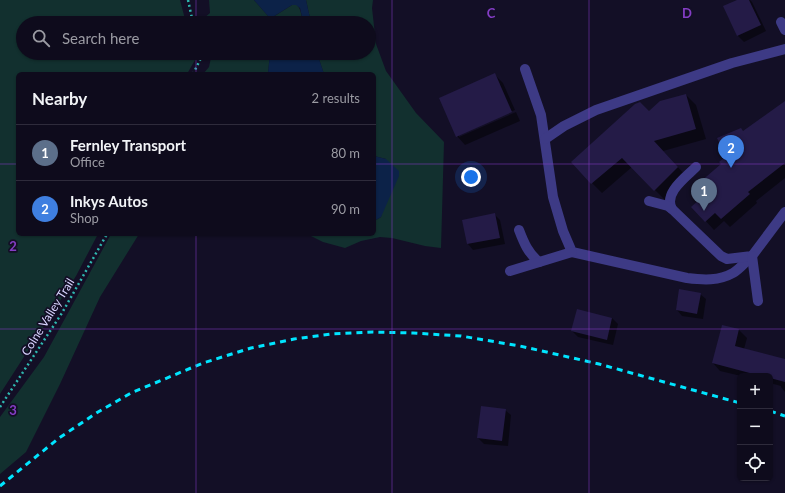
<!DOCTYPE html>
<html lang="en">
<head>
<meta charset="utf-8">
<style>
	:root { --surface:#0e0b1c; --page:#171425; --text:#f1f3f6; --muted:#9b9ba3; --line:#2e2b3b; --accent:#ea580c }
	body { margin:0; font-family:Lato,sans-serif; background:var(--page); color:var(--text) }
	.controls { position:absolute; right:12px; bottom:12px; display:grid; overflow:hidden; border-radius:6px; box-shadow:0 1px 3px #0004 }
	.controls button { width:36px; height:36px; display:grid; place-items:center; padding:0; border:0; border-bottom:1px solid var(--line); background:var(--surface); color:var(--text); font:20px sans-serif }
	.you { position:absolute; left:471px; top:177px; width:14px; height:14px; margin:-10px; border:3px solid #fff; border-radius:50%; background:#1a73e8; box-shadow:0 0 0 6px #1a73e833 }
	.badge { display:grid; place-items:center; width:26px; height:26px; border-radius:50%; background:var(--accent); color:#fff; font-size:13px; font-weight:700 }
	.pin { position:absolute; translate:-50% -33px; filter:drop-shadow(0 1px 2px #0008) }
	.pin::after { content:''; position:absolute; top:21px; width:14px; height:12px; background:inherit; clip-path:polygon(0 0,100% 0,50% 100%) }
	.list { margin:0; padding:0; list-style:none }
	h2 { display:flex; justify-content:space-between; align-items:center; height:52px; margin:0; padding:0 16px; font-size:17px }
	h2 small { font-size:13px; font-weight:400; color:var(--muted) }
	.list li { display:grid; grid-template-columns:26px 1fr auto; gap:12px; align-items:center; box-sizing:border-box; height:56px; padding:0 16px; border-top:1px solid var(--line) }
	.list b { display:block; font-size:15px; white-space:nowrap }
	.list p { margin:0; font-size:13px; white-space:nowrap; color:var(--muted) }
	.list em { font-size:13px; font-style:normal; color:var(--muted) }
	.icon { flex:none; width:22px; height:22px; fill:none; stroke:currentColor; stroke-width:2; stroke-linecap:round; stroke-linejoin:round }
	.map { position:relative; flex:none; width:785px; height:493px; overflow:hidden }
	.search { position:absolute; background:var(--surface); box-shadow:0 1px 3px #0004; left:16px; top:16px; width:360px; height:44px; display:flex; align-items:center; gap:10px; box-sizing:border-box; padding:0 14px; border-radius:22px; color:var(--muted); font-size:15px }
	.panel { position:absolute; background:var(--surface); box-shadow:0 1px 3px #0004; left:16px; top:72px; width:360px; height:164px; border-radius:6px }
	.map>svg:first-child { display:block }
</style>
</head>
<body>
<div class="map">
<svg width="785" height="493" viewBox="0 0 785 493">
	<rect width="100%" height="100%" fill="#130f26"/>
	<!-- green -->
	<g fill="#12302f">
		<path d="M 0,0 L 180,0 L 186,23 L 23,23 L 23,53 L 194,53 L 195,60 L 187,74 L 18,74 L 18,234 L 98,234 L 76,276 L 0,394 Z"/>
		<path d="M 209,0 L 254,0 L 268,16 L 273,17 L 292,5 L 296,4 C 301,8 301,15 303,21 L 294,21 L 290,23 L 203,23 L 204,18 L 210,13 Z"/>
		<path d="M 306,0 L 373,0 L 372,8 L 376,44 L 386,71 L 416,113 L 444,142 L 441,248 L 425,246 L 392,238 L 380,237 L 361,241 L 345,248 L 323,242 L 307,234 L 374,234 L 374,221 L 381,217 L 386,159 L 374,156 L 374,74 L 324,74 L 317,53 L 369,53 L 369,23 L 311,23 Z"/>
		<path d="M 212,53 L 270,53 L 268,74 L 203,74 L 209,67 Z"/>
		<path d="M 111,234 L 139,234 L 100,297 L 60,384 L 26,452 L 0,474 L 0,417 L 44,357 Z"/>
	</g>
	<!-- water -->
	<g fill="#0c2248">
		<path d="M 254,0 L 306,0 L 311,23 L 290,23 L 294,21 L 303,21 L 300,8 L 296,5 L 292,5 L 271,18 L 268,16 Z"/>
		<path d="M 270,53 L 317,53 L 324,74 L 268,74 Z"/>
		<path d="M 374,156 L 386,159 L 399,171 L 399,176 L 381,217 L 374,221 Z"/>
	</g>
	<!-- shadow -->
	<g fill="#0007">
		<path d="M 739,0 L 750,0 L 752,2 L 766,31 L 744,42 L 738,36 L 724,7 Z"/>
		<path d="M 495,75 L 503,83 L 515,110 L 459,134 L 459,137 L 516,112 L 520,121 L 465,145 L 457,136 Z"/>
		<path d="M 686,95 L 696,105 L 706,139 L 663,151 L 687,177 L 665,200 L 632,167 L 602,193 L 592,183 L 649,112 Z"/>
		<path d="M 785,126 L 785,178 L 756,201 L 757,203 L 730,227 L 724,221 L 714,230 L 693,207 L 702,199 L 727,156 L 744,132 Z"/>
		<path d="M 494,214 L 500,220 L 505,244 L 473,250 L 468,244 Z"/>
		<path d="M 700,294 L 706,299 L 703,319 L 682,316 L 677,310 Z"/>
		<path d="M 612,318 L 618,324 L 613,345 L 578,337 L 572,331 Z"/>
		<path d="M 722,326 L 739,330 L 747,338 L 744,349 L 785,360 L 785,392 L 781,387 L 781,386 L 770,383 L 770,376 L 741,376 L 720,371 L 713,363 Z"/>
		<path d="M 505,410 L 511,415 L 508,446 L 484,444 L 478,438 Z"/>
	</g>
	<!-- building -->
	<g fill="#241b47">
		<path d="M 737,0 L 749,0 L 761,25 L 737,36 L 723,6 Z"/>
		<path d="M 495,73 L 512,112 L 456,137 L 439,98 Z"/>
		<path d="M 686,94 L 696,129 L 654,141 L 678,167 L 654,191 L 622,158 L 591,184 L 571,162 L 635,104 L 640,102 L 649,111 L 660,101 Z"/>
		<path d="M 785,101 L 785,163 L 748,192 L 750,194 L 721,219 L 715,213 L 705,222 L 691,207 L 700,199 L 692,189 L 721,164 L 719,162 L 726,156 L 717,138 L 741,128 L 743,131 Z"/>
		<path d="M 495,213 L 500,238 L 467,244 L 462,220 Z"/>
		<path d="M 679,289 L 701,293 L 697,314 L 676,310 Z"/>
		<path d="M 577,309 L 612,318 L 607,340 L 571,331 Z"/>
		<path d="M 722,325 L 739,329 L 735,346 L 785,359 L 785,382 L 770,378 L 770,376 L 761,376 L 712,363 Z"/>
		<path d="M 481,406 L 506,409 L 502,441 L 477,438 Z"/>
	</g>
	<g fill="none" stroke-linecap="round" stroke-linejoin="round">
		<!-- path -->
		<g stroke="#2fb8b0" stroke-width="2.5" stroke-dasharray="2 3" stroke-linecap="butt">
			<path d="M 188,0 L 193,23"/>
			<path d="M 193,74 L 202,56 L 201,53"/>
			<path d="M 0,407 L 62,313 L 107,234"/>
		</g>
		<!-- minor -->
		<g stroke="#3d3a85" stroke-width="10">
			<path d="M 781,22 L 785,30"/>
			<path d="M 525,69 L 541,115 L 553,197 L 563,231 L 572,252 L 687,278 C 703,280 719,281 733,273 C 740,269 746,261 752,256"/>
			<path d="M 545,139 L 564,126 L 596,110 L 732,63 L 785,49"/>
			<path d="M 696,167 C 686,177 663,193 672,209 L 721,256 L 727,259 L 752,256 L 785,212"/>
			<path d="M 649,201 L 668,206 L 672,209"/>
			<path d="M 519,230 C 524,243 528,253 539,262"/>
			<path d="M 752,256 L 758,301"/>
			<path d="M 510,271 L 572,252"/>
		</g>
		<!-- rail -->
		<g stroke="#00e5ff" stroke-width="3" stroke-dasharray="6 5" stroke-linecap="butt">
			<path d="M 770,411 L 785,416"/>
			<path d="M 0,486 L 59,438 L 98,412 L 131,393 L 203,363 L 251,348 L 294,339 L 331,334 L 373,332 L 413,333 L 461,336 L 520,346 L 599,364 L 740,403"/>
		</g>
	</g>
	<!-- grid -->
	<path fill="none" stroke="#843dc5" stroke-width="1" stroke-opacity="0.55" d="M 196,0 L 196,23M 392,0 L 392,493M 589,0 L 589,493M 196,53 L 196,74M 0,164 L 18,164M 374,164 L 785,164M 196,234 L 196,493M 0,329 L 785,329"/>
	<g text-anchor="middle" stroke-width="3.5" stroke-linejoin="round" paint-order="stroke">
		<!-- street labels -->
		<g font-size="12" fill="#d9d4ff" stroke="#130f26">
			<text transform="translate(48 317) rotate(-58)" y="4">Colne Valley Trail</text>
		</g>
	</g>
	<g font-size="13" text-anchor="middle" font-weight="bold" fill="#843dc5" stroke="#130f26" stroke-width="3.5" stroke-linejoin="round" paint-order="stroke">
		<text x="491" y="18">C</text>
		<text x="687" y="18">D</text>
		<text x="13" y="251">2</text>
		<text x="13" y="415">3</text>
	</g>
</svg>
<div class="controls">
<button>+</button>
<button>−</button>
<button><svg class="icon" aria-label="locate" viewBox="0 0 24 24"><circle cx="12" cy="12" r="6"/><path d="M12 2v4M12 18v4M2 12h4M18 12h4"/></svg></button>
</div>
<div class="you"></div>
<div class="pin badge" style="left:704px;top:211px;background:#5c6f8a">1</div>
<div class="pin badge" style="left:731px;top:168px;background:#3f7fe0">2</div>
<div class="search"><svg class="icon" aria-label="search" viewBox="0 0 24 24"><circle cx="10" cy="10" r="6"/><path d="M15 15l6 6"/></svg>Search here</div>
<section class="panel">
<h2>Nearby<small>2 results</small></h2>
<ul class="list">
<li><span class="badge" style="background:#5c6f8a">1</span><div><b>Fernley Transport</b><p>Office</p></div><em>80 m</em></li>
<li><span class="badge" style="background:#3f7fe0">2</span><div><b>Inkys Autos</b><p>Shop</p></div><em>90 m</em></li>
</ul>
</section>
</div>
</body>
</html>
